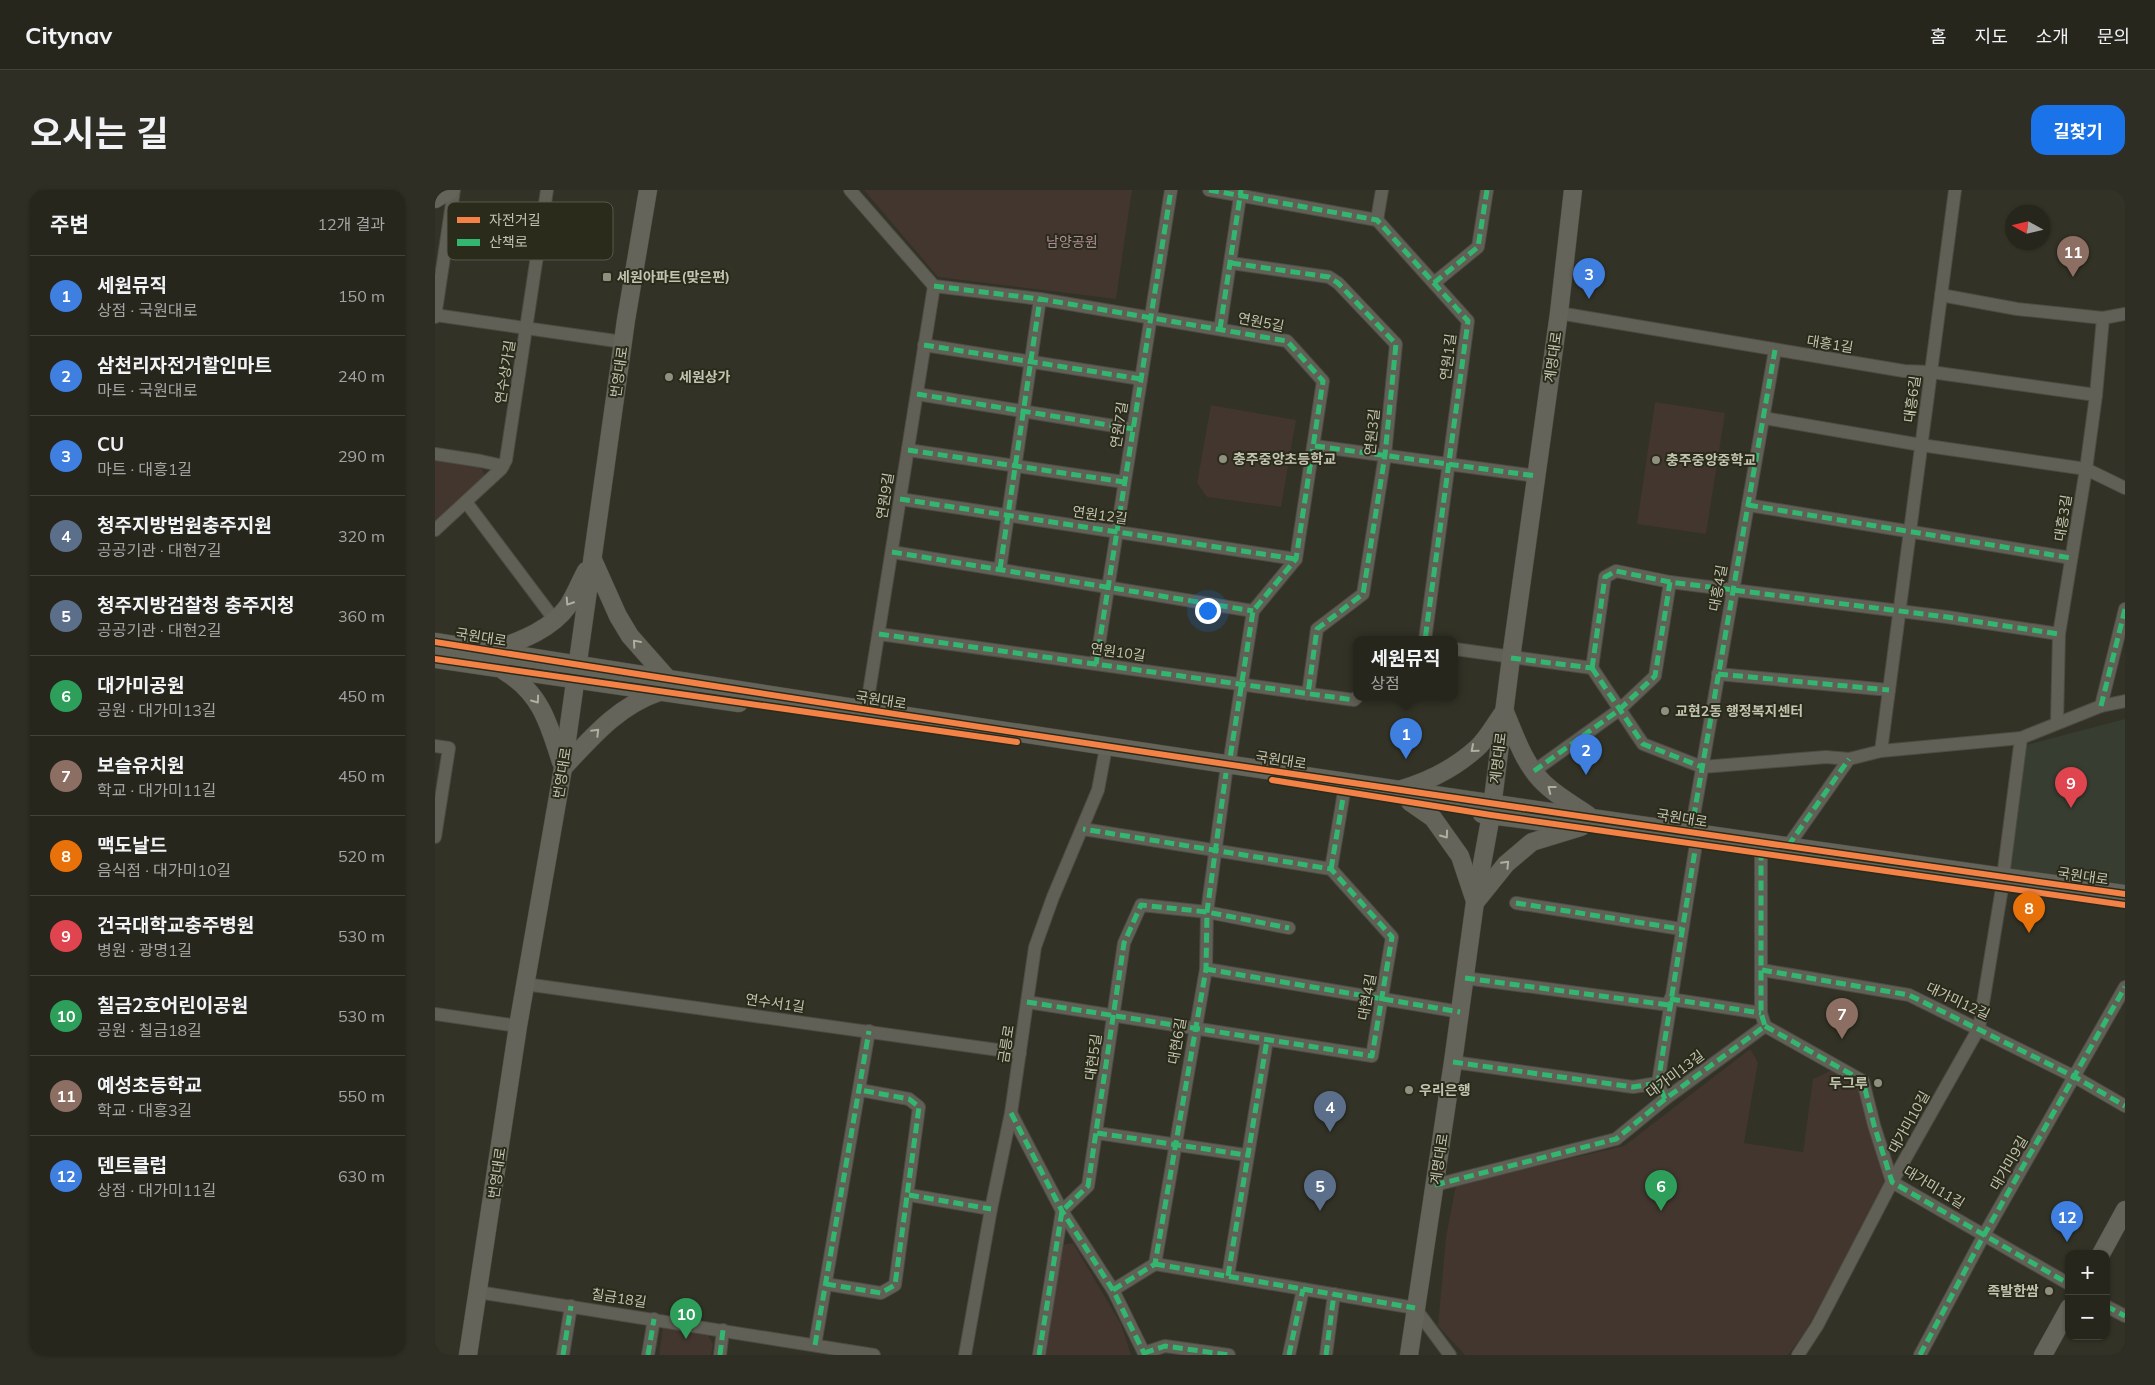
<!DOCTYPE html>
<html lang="ko">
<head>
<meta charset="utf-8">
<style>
	:root { --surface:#26261c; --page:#2e2e25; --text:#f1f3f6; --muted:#a4a5a3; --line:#42433b; --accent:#1a73e8 }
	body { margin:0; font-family:Mulish,"Noto Sans KR",sans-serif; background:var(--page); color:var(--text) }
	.controls { position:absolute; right:15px; bottom:15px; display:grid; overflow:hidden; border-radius:10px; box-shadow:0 1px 4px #0004 }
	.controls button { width:45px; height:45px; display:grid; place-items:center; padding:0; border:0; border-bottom:1px solid var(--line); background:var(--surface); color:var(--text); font:25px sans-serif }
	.compass { position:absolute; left:1570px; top:15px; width:45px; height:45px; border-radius:50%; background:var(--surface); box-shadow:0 1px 4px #0004; rotate:278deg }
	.you { position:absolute; left:772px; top:420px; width:18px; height:18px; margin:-12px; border:4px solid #fff; border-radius:50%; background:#1a73e8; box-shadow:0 0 0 8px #1a73e833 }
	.badge { display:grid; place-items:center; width:32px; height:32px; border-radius:50%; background:var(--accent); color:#fff; font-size:16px; font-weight:700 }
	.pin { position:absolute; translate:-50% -41px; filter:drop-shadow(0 1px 2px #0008) }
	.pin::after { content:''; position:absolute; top:26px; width:18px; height:15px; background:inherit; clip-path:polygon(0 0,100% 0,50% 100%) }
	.popup { position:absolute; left:918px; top:446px; width:105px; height:65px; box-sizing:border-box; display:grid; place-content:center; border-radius:10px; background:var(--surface); filter:drop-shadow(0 1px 4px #0005); font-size:16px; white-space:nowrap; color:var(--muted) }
	.popup b { font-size:19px; color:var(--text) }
	.popup::after { content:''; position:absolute; left:50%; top:100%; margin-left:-10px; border:10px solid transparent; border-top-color:var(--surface) }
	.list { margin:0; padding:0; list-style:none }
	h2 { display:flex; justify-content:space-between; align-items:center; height:65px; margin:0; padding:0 20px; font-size:21px }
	h2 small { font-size:16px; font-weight:400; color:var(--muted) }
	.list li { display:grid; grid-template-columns:32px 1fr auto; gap:15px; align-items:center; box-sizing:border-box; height:80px; padding:0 20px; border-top:1px solid var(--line) }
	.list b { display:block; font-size:19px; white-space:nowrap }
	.list p { margin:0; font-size:16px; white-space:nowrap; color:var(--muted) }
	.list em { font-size:16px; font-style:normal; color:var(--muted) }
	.map { position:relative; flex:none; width:1690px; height:1165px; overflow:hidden; border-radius:15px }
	header { display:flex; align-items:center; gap:30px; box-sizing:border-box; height:70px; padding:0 25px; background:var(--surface); border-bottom:1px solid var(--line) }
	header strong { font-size:24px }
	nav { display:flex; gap:28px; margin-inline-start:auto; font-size:18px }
	.intro { display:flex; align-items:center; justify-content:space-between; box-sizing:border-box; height:120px; padding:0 30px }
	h1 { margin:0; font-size:35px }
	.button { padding:12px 22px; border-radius:15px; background:var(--accent); color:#fff; font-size:18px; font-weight:700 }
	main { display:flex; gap:30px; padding:0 30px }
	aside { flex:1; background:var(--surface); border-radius:15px; box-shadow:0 1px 4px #0004 }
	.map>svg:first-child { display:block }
</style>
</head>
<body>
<header>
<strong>Citynav</strong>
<nav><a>홈</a><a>지도</a><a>소개</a><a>문의</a></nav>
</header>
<div class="intro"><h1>오시는 길</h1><a class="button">길찾기</a></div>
<main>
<aside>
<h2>주변<small>12개 결과</small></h2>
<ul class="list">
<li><span class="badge" style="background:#3f7fe0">1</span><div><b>세원뮤직</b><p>상점 · 국원대로</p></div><em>150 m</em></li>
<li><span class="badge" style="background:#3f7fe0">2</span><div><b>삼천리자전거할인마트</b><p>마트 · 국원대로</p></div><em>240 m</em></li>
<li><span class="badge" style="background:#3f7fe0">3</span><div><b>CU</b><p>마트 · 대흥1길</p></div><em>290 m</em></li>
<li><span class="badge" style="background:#5c6f8a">4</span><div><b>청주지방법원충주지원</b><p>공공기관 · 대현7길</p></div><em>320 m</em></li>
<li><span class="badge" style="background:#5c6f8a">5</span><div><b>청주지방검찰청 충주지청</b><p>공공기관 · 대현2길</p></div><em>360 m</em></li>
<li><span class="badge" style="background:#2e9e5b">6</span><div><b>대가미공원</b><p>공원 · 대가미13길</p></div><em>450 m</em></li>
<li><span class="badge" style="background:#8d6e63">7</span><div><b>보슬유치원</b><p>학교 · 대가미11길</p></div><em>450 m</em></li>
<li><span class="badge" style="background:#e8710a">8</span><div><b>맥도날드</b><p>음식점 · 대가미10길</p></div><em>520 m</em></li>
<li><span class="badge" style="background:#e0444e">9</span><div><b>건국대학교충주병원</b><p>병원 · 광명1길</p></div><em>530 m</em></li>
<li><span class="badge" style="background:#2e9e5b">10</span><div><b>칠금2호어린이공원</b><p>공원 · 칠금18길</p></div><em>530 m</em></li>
<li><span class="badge" style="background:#8d6e63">11</span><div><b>예성초등학교</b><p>학교 · 대흥3길</p></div><em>550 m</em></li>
<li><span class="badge" style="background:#3f7fe0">12</span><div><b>덴트클럽</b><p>상점 · 대가미11길</p></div><em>630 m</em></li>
</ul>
</aside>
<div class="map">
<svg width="1690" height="1165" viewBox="0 0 1690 1165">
	<rect width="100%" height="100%" fill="#323226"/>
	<!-- medical -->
	<path fill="#373d30" d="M 1690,529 L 1690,695 L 1574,680 L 1591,555 Z"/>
	<!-- green -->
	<g fill="#42362e">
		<path d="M 429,0 L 697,0 L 681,109 L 503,87 Z"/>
		<path d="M 1220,212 L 1290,223 L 1271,344 L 1202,334 Z"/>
		<path d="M 776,215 L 861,230 L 846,317 L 772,307 L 762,293 Z"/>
		<path d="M 0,268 L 46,275 L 50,288 L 0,336 Z"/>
		<path d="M 1315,859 L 1323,872 L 1309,953 L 1368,962 L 1378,889 L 1397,880 L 1423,896 L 1450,995 L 1371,1141 L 1353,1165 L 1030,1165 L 1003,1136 L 1011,1047 L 1021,995 L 1189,956 Z"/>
		<path d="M 638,1053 L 686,1134 L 696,1165 L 609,1165 L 628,1055 Z"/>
		<path d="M 228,1137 L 272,1144 L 278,1154 L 276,1165 L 224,1165 Z"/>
	</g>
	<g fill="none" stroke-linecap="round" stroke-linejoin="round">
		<!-- street casing -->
		<g stroke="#4c4c44" stroke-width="14">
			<g id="street">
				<path d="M 415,0 L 499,96 L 605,109 L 852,151 L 888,191 L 861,369 L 818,421 L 794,575"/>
				<path d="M 774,0 L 942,30 L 1033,131 L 990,450"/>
				<path d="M 942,30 L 947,0"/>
				<path d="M 796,73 L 894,87 L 903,93 L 961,154 L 950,265 L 928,404 L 882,439 L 873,504"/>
				<path d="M 999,93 L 1043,57 L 1052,0"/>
				<path d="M 1506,105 L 1582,119 L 1668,128 L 1690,124"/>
				<path d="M 1124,123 L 1469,181 L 1496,182 L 1661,205"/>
				<path d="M 0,125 L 188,152"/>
				<path d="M 0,127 L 19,0"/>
				<path d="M 785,139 L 806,0"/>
				<path d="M 489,155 L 706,189"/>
				<path d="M 482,204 L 698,239"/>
				<path d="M 1329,228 L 1486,255 L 1651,279 L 1690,298"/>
				<path d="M 880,256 L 1101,286"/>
				<path d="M 473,260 L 689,292"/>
				<path d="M 0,264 L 46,271 L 68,276"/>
				<path d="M 465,309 L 861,369"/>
				<path d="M 31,312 L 119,429"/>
				<path d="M 1313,315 L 1636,368"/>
				<path d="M 0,340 L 66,279 L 71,270 L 112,0"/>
				<path d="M 457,362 L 818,421"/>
				<path d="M 565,379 L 605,109"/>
				<path d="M 444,444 L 919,510 L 922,507"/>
				<path d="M 1020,459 L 1157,478"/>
				<path d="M 661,474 L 736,0"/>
				<path d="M 1157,478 L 1208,554 L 1267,577 L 1391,567 L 1414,569 L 1446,561 L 1586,548 L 1666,516 L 1690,511"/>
				<path d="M 1157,478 L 1170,387 L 1181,381 L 1235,392 L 1512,427 L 1624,444"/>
				<path d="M 1283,484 L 1454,500"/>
				<path d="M 1666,516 L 1690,419"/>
				<path d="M 431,521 L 499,96"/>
				<path d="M 1622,532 L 1624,444 L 1651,279 L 1661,205 L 1668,128"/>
				<path d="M 0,556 L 14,558 L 0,647"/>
				<path d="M 1446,561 L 1520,0"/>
				<path d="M 1099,581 L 1184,520 L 1220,486 L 1235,392"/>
				<path d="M 1256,642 L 1340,160"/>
				<path d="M 1353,656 L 1414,569"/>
				<path d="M 896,679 L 909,602"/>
				<path d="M 1568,687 L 1586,548"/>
				<path d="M 1081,713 L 1246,739"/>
				<path d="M 771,779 L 1025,822"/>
				<path d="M 1327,780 L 1474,805 L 1640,887 L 1690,916"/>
				<path d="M 1030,788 L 1234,815"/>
				<path d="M 90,794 L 585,863"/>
				<path d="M 1235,809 L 1326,823"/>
				<path d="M 592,812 L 937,866 L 957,747 L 896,679 L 648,639"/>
				<path d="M 0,824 L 83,836"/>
				<path d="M 1330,836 L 1428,891 L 1439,935 L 1457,992 L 1634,1094"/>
				<path d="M 1018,872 L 1198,897 L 1223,893"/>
				<path d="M 1230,909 L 1223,893 L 1261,654"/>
				<path d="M 576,923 L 627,1021 L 678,1100 L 710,1165"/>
				<path d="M 662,943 L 811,965"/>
				<path d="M 1000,995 L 1181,949 L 1230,909 L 1330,836 L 1326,823 L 1326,664"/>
				<path d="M 474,1005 L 556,1019"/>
				<path d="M 720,1074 L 980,1118 L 1015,1165"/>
				<path d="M 793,1086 L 832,850"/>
				<path d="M 391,1094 L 446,1103 L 460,1095 L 484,917 L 474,909 L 425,900"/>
				<path d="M 678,1100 L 720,1074 L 771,779 L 772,722 L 791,583"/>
				<path d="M 43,1102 L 439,1165"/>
				<path d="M 1671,1116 L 1690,1126"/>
				<path d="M 380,1155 L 434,841"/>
				<path d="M 709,1163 L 730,1156 L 794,1165"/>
				<path d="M 128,1165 L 136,1116"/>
				<path d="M 213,1165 L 219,1129"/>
				<path d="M 285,1165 L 288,1140"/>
				<path d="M 530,1165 L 556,1019 L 576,923 L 600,757 L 618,707 L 663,600 L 671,557"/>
				<path d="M 604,1165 L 627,1021 L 653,996 L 689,753 L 706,715 L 772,722 L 854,738"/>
				<path d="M 854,1165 L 868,1099"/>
				<path d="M 891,1165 L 899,1104"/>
				<path d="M 1363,1165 L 1382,1136 L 1457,992 L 1544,838 L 1567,698"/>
				<path d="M 1485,1165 L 1549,1045 L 1690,797"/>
			</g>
		</g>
		<!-- secondary casing -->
		<g stroke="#4c4c44" stroke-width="19">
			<g id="secondary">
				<path d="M 0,9 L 15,0"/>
				<path d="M 158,370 L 183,426 L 195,446 L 233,489"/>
				<path d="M 0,452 C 563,542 1126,625 1690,704"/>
				<path d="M 57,461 C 84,451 116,440 133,416 C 140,405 145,392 151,381"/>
				<path d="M 0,469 L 304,513"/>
				<path d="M 69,481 C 106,503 114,534 126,572"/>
				<path d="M 1070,522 C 1081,548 1090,577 1112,596 C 1124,607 1140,616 1153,625"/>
				<path d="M 128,578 C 157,547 183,516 224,502"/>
				<path d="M 967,599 C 994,591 1021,577 1042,558 C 1052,549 1060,534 1068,523"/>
				<path d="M 975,612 L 998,628 L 1025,666 L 1039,708"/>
				<path d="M 1047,624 L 1108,632"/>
				<path d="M 1042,710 L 1071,674 L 1097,652 L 1146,637"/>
				<path d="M 1666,1064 L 1690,1020"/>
				<path d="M 33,1165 L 83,836 L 128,578 L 191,130 L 213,0"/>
				<path d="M 974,1165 L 1018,872 L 1040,712 L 1056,625 L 1076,468 L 1124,123 L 1138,0"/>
				<path d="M 1608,1165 L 1634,1118"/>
			</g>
		</g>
		<!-- street -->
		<use href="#street" stroke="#606056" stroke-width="12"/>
		<!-- secondary -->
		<use href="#secondary" stroke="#64645a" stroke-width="18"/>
		<!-- quiet -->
		<g stroke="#33b770" stroke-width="5" stroke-dasharray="10 5" stroke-linecap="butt">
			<path d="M 774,0 L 942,30 L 1033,131 L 990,450"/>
			<path d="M 796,73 L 894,87 L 903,93 L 961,154 L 950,265 L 928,404 L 882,439 L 873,504"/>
			<path d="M 999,93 L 1043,57 L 1052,0"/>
			<path d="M 499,96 L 605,109 L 852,151 L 888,191 L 861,369 L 818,421 L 794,575"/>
			<path d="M 785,139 L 806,0"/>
			<path d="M 489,155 L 706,189"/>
			<path d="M 482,204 L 698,239"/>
			<path d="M 880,256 L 1101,286"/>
			<path d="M 473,260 L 689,292"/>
			<path d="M 465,309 L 861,369"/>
			<path d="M 1313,315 L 1636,368"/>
			<path d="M 457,362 L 818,421"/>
			<path d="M 565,379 L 605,109"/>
			<path d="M 444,444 L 919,510"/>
			<path d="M 1076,468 L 1157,478"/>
			<path d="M 661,474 L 736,0"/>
			<path d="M 1157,478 L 1170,387 L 1181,381 L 1235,392 L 1512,427 L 1624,444"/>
			<path d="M 1157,478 L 1208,554 L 1267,577"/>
			<path d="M 1283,484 L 1454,500"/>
			<path d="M 1666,516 L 1690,419"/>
			<path d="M 1099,581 L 1184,520 L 1220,486 L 1235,392"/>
			<path d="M 1256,642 L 1340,160"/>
			<path d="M 1353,656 L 1414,569"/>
			<path d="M 896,679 L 909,602"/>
			<path d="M 1081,713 L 1246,739"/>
			<path d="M 771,779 L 1025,822"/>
			<path d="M 1327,780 L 1474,805 L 1640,887 L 1690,916"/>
			<path d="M 1030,788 L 1234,815"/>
			<path d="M 1235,809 L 1326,823"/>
			<path d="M 592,812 L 937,866 L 957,747 L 896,679 L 648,639"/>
			<path d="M 1330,836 L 1428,891 L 1439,935 L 1457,992 L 1634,1094"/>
			<path d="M 1018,872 L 1198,897 L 1223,893"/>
			<path d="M 1230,909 L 1223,893 L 1261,654"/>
			<path d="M 576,923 L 627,1021 L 678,1100 L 710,1165"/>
			<path d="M 662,943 L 811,965"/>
			<path d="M 1000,995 L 1181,949 L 1230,909 L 1330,836 L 1326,823 L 1326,664"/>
			<path d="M 474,1005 L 556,1019"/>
			<path d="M 720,1074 L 980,1118"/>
			<path d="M 793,1086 L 832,850"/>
			<path d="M 391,1094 L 446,1103 L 460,1095 L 484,917 L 474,909 L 425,900"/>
			<path d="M 678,1100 L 720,1074 L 771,779 L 772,722 L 791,583"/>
			<path d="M 1671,1116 L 1690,1126"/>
			<path d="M 380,1155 L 434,841"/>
			<path d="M 709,1163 L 730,1156 L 794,1165"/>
			<path d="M 128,1165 L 136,1116"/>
			<path d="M 213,1165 L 219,1129"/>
			<path d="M 285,1165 L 288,1140"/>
			<path d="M 604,1165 L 627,1021 L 653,996 L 689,753 L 706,715 L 772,722 L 854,738"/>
			<path d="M 854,1165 L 868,1099"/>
			<path d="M 891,1165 L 899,1104"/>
			<path d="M 1485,1165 L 1549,1045 L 1690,797"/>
		</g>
		<!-- cycleway casing -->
		<g stroke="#2b2b1b" stroke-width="9">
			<g id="cycleway">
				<path d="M 0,452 C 563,542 1126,625 1690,704"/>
				<path d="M 0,469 L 582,552"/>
				<path d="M 837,590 L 1056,625 L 1690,715"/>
			</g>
		</g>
		<!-- cycleway -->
		<use href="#cycleway" stroke="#f48246" stroke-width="6"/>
	</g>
	<!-- one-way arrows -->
	<defs><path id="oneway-chevron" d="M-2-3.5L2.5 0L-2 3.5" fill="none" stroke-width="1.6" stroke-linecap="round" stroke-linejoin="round" transform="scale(1.25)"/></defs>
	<g stroke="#afb09f">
		<use href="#oneway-chevron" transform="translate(134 412) rotate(123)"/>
		<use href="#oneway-chevron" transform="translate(201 453) rotate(-131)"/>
		<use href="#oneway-chevron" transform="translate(101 510) rotate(54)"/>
		<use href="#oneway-chevron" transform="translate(161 542) rotate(-45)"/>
		<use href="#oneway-chevron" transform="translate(1039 559) rotate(139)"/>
		<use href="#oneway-chevron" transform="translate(1116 599) rotate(-142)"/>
		<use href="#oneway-chevron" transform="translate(1010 645) rotate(54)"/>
		<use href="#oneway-chevron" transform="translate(1071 674) rotate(-46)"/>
	</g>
	<!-- markers -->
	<g fill="#909080" stroke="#2b2b1b" stroke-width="2">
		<rect x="167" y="82" width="10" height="10" rx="2.5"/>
		<circle cx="234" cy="187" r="5"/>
		<circle cx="788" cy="269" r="5"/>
		<circle cx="1221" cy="270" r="5"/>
		<circle cx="1230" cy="521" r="5"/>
		<circle cx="1443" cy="893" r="5"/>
		<circle cx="974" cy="900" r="5"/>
		<circle cx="1614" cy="1101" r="5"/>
	</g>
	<g text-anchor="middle" stroke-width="4" stroke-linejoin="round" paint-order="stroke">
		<!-- park labels -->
		<g font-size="14" fill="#ad8e98" stroke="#2b2b1b">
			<text x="637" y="57">남양공원</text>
		</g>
		<!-- poi labels -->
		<g font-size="14" font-weight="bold" fill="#c2c3b0" stroke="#2b2b1b" text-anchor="start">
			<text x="182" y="92">세원아파트(맞은편)</text>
			<text x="244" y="192">세원상가</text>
			<text x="798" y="274">충주중앙초등학교</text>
			<text x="1231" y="275">충주중앙중학교</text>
			<text x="1240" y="526">교현2동 행정복지센터</text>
			<text x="1433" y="898" text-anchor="end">두그루</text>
			<text x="984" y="905">우리은행</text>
			<text x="1604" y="1106" text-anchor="end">족발한쌈</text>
		</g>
		<!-- street labels -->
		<g font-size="14" fill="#c2c3b0" stroke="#2b2b1b">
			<text transform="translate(826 132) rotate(11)" y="5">연원5길</text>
			<text transform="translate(1395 154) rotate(9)" y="5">대흥1길</text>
			<text transform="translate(1013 167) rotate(-83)" y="5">연원1길</text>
			<text transform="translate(1118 167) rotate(-82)" y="5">계명대로</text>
			<text transform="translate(70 182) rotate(-81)" y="5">연수상가길</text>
			<text transform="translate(184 182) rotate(-82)" y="5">번영대로</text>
			<text transform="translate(1477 209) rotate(-82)" y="5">대흥6길</text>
			<text transform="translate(684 235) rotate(-81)" y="5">연원7길</text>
			<text transform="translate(937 242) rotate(-84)" y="5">연원3길</text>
			<text transform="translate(450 306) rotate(-81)" y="5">연원9길</text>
			<text transform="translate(665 325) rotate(8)" y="5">연원12길</text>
			<text transform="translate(1628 328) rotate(-81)" y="5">대흥3길</text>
			<text transform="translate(1283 398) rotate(-80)" y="5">대흥4길</text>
			<text transform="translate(46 447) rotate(9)" y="5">국원대로</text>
			<text transform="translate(683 462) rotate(8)" y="5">연원10길</text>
			<text transform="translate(446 510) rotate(9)" y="5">국원대로</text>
			<text transform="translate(1063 568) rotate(-83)" y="5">계명대로</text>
			<text transform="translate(846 570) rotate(9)" y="5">국원대로</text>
			<text transform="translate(127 583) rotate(-81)" y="5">번영대로</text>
			<text transform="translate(1247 628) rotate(9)" y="5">국원대로</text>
			<text transform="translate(1648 686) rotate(8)" y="5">국원대로</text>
			<text transform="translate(932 807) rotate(-80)" y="5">대현4길</text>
			<text transform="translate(1523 811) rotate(25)" y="5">대가미12길</text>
			<text transform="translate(340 813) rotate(8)" y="5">연수서1길</text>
			<text transform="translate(742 851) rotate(-80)" y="5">대현6길</text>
			<text transform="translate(571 854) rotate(-81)" y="5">금릉로</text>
			<text transform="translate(658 867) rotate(-82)" y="5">대현5길</text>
			<text transform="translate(1240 884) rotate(-37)" y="5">대가미13길</text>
			<text transform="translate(1474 932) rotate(-61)" y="5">대가미10길</text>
			<text transform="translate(1004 969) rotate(-81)" y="5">계명대로</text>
			<text transform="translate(1574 973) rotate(-60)" y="5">대가미9길</text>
			<text transform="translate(62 983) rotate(-82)" y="5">번영대로</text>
			<text transform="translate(1499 997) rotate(31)" y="5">대가미11길</text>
			<text transform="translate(184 1108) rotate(9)" y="5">칠금18길</text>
		</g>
	</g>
	<!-- legend -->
	<rect x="12" y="12" width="166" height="58" rx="8" fill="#2b2b1b" stroke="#585948" stroke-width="1"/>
	<rect x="22" y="27" width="23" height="6" fill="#f48246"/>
	<rect x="22" y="49" width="23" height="7" fill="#33b770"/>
	<g font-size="14" fill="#c2c3b0">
		<text x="54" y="35">자전거길</text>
		<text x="54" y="57">산책로</text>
	</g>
</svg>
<div class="controls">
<button>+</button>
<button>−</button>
</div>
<svg class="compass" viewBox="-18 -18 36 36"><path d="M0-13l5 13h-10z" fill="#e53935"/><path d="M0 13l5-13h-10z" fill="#a4a5a3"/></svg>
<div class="you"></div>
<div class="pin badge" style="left:971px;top:569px;background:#3f7fe0">1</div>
<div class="popup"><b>세원뮤직</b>상점</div>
<div class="pin badge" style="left:1151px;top:585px;background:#3f7fe0">2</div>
<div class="pin badge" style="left:1154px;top:109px;background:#3f7fe0">3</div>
<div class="pin badge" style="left:895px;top:942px;background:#5c6f8a">4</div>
<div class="pin badge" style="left:885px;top:1021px;background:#5c6f8a">5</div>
<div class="pin badge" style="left:1226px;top:1021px;background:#2e9e5b">6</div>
<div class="pin badge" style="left:1407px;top:849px;background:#8d6e63">7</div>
<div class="pin badge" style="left:1594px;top:743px;background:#e8710a">8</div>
<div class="pin badge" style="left:1636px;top:618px;background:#e0444e">9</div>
<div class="pin badge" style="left:251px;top:1149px;background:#2e9e5b">10</div>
<div class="pin badge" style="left:1638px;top:87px;background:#8d6e63">11</div>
<div class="pin badge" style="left:1632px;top:1052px;background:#3f7fe0">12</div>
</div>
</main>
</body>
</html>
